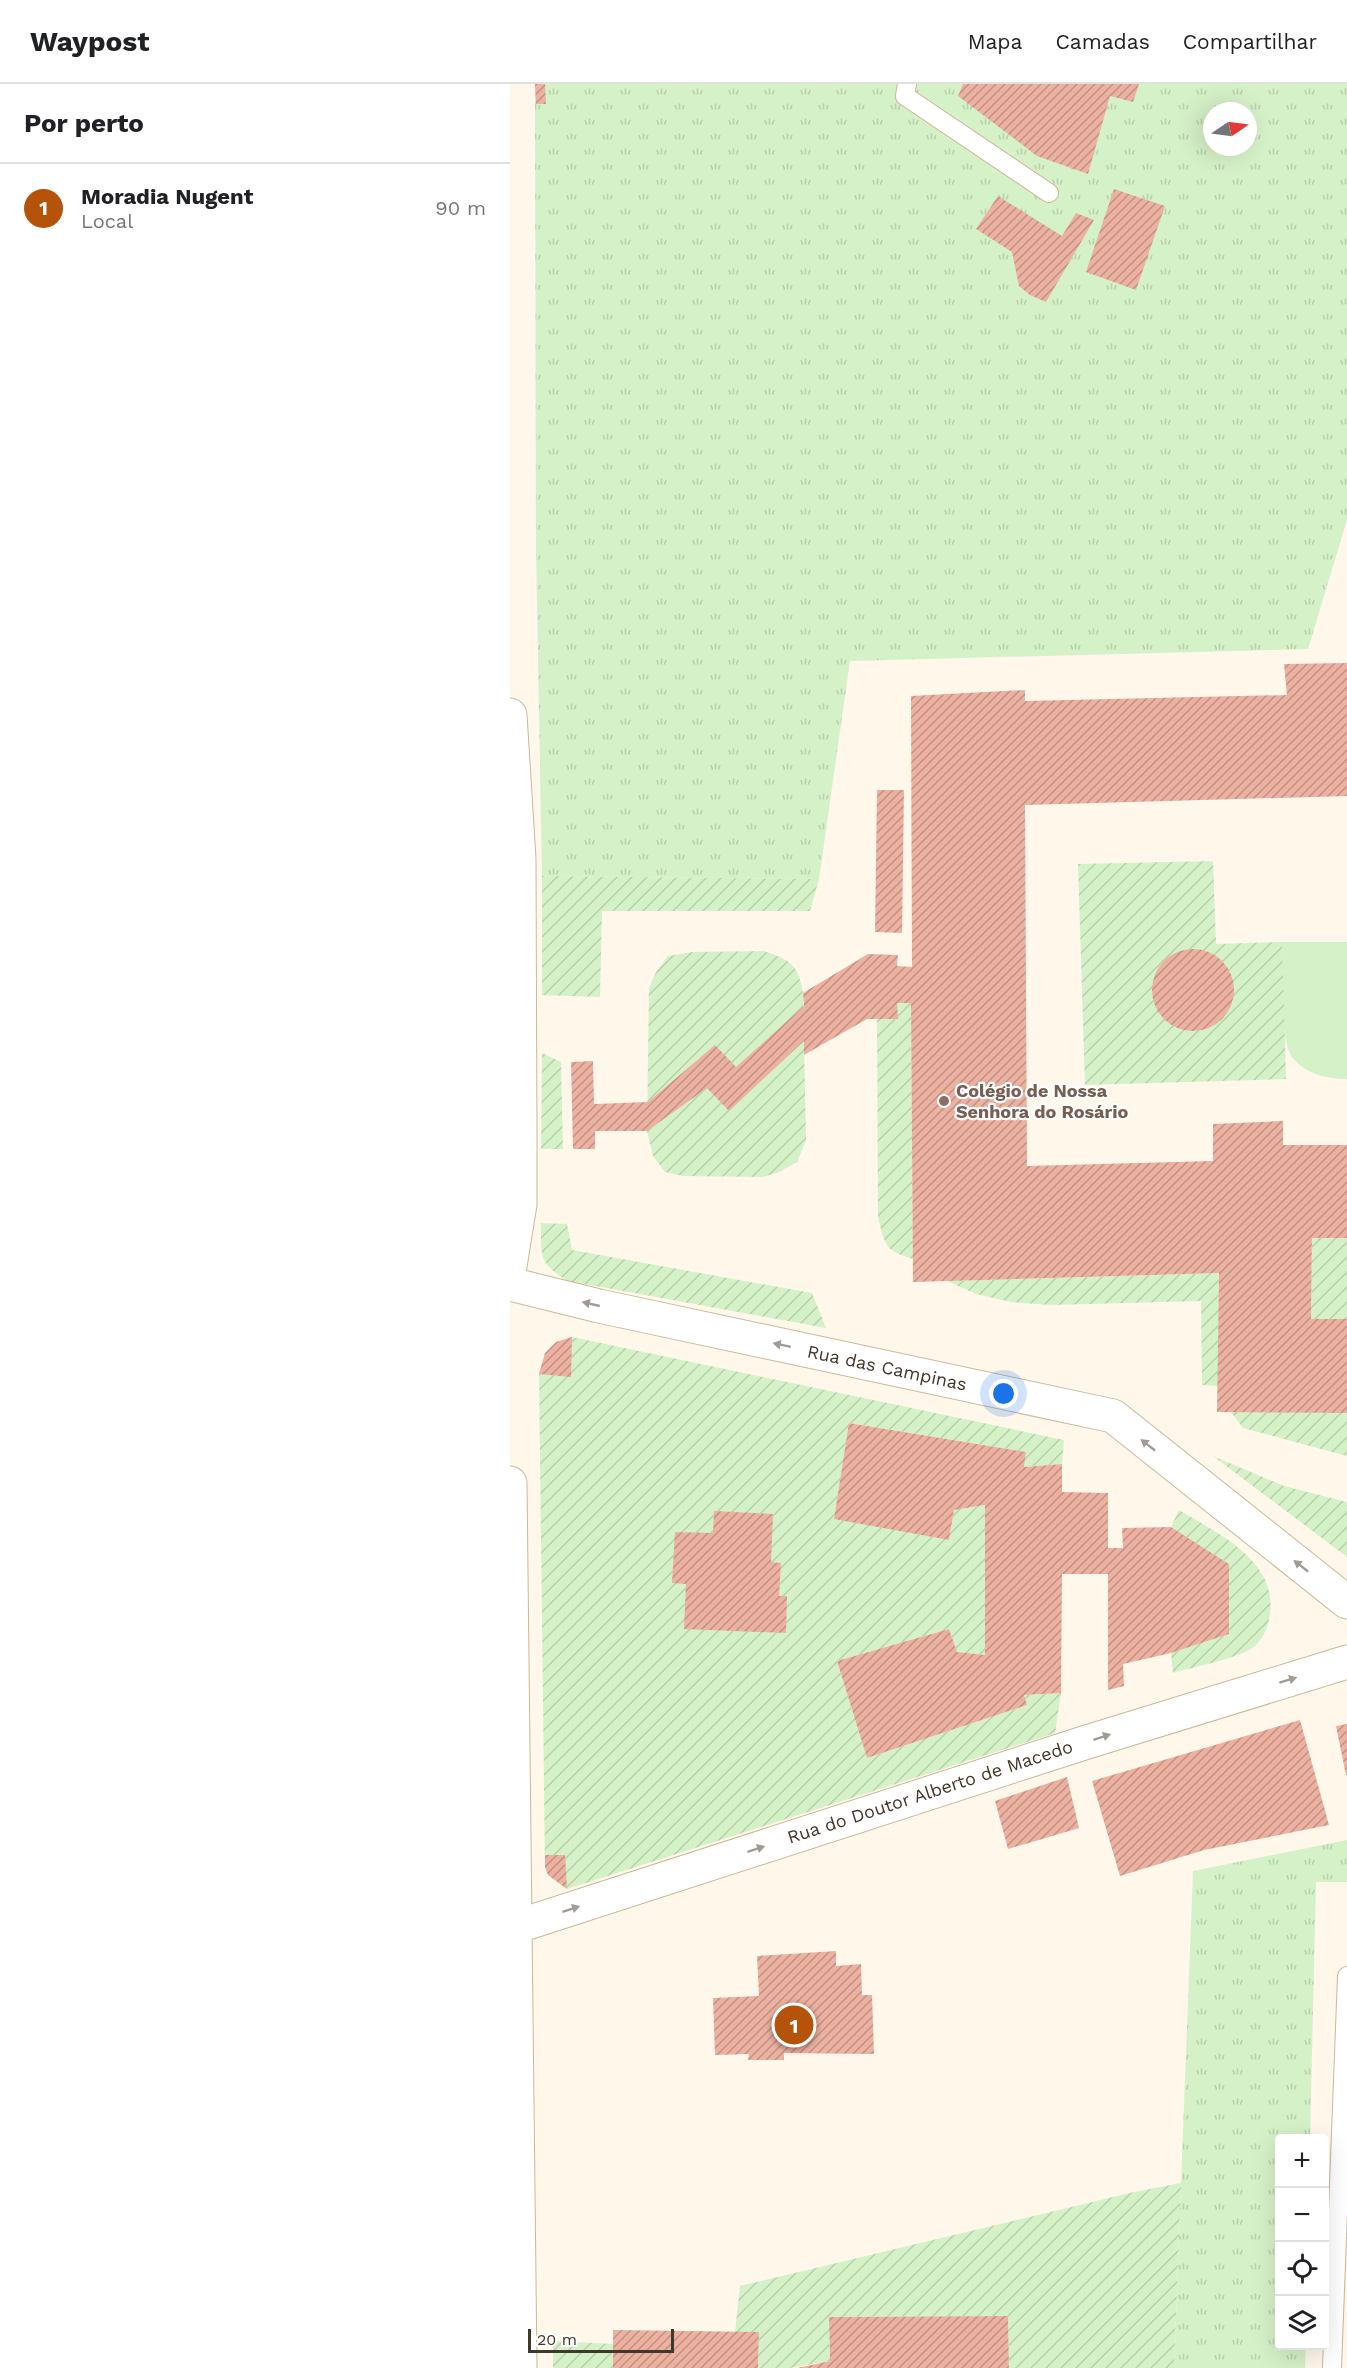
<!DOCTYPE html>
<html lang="pt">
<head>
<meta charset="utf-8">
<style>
	:root { --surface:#fff; --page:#f2f2f2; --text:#202124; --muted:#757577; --line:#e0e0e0; --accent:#b45309 }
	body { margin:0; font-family:"Work Sans",sans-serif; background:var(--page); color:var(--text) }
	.controls { position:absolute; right:18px; bottom:18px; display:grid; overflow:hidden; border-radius:6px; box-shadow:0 6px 24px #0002 }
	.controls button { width:54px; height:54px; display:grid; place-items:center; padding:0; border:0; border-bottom:2px solid var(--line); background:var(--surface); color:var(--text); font:30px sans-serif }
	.compass { position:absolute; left:693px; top:18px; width:54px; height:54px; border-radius:50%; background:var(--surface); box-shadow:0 6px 24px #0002; rotate:77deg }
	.scale { position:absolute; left:18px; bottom:15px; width:146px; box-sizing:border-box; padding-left:6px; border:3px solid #40382b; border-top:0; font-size:16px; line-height:21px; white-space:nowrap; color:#40382b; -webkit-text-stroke:4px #fff; paint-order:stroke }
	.you { position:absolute; left:494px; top:1310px; width:21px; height:21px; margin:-15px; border:4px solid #fff; border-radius:50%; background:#1a73e8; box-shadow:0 0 0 9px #1a73e833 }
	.badge { display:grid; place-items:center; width:39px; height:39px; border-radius:50%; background:var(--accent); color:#fff; font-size:20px; font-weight:700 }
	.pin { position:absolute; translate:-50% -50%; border:3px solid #fff; box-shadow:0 2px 6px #0006 }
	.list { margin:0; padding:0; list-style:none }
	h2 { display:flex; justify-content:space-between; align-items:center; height:78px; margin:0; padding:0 24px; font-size:26px }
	h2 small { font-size:20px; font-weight:400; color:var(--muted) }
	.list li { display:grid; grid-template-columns:39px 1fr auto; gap:18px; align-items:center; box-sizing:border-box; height:90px; padding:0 24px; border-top:2px solid var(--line) }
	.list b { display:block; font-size:22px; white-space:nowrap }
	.list p { margin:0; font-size:20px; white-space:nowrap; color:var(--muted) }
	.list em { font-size:20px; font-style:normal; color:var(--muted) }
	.icon { flex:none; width:33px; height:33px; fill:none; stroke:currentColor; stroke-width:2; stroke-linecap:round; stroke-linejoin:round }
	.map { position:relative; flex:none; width:837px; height:2284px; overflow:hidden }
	header { display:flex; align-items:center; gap:36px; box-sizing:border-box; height:84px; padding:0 30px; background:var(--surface); border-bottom:2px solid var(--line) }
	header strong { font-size:28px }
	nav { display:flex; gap:33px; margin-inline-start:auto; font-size:21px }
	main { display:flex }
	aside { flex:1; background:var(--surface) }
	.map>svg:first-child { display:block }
</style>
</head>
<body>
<header>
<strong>Waypost</strong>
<nav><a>Mapa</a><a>Camadas</a><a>Compartilhar</a></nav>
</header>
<main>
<aside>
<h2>Por perto<small></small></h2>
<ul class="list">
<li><span class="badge">1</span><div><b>Moradia Nugent</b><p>Local</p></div><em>90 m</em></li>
</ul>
</aside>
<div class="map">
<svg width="837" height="2284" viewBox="0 0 837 2284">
	<defs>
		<pattern id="grass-tufts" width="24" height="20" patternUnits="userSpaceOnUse" patternTransform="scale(1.5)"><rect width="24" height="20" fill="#d5f1c8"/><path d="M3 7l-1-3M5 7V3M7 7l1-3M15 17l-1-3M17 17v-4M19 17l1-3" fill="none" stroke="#b8cfac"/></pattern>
		<pattern id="garden-furrows" width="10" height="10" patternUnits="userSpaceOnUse" patternTransform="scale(1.5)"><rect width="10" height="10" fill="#d5f1c8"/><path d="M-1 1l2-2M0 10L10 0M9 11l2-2" fill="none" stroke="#b8cfac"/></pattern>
		<pattern id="building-hatch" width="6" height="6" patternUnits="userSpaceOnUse" patternTransform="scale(1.5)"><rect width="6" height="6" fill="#ecb1a0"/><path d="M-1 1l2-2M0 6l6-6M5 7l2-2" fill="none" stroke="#c19183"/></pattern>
	</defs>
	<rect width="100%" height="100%" fill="#fef7ea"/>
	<!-- grass -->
	<g fill="url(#grass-tufts)" fill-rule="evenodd">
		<path d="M 25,0 L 837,0 L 837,436 L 798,565 L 340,577 L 309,795 L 32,792 L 26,464 ZM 702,27 L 738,27 L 738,63 L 702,63 Z"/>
		<path d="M 837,1756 L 837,1798 L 806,1798 L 800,2054 L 770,2054 L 770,2262 L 796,2262 L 795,2284 L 664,2284 L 683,1787 Z"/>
	</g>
	<!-- park -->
	<path fill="#d5f1c8" d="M 772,858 L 837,858 L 837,995 C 818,995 795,990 782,973 C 769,956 773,883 772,858 Z"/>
	<!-- garden -->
	<g fill="url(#garden-furrows)">
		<path d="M 703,777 L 706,860 L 772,858 L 776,995 L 575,1001 L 568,780 Z"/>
		<path d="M 32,792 L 309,795 L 300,827 L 92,827 L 90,913 L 32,911 Z"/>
		<path d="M 254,867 C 280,876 288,880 293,909 L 296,1056 L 287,1078 L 269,1088 L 253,1093 L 173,1092 L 155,1088 L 143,1072 L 137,1047 L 139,904 L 146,888 L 158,872 L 182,868 Z"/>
		<path d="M 387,919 L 401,919 L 403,1175 C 374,1166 375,1161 368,1133 L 367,935 L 387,935 Z"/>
		<path d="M 32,969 L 51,978 L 53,1065 L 31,1065 Z"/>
		<path d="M 31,1139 L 57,1140 L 62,1166 L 302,1209 L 316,1244 L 58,1197 C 28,1179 31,1172 31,1139 Z"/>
		<path d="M 802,1154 L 837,1154 L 837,1235 L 801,1235 Z"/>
		<path d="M 709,1189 L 708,1302 L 692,1301 L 691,1217 L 540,1221 L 501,1218 L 466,1210 L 437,1197 Z"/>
		<path d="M 62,1253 L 554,1356 L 552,1380 L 514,1383 L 516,1368 L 340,1339 L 324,1434 L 439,1456 L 444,1426 L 475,1421 L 475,1571 L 447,1568 L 439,1545 L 327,1577 L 357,1674 L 517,1621 L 514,1611 L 551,1609 L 545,1649 L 57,1805 L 38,1791 L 35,1783 L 29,1290 C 36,1267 38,1261 62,1253 Z"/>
		<path d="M 721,1328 L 837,1329 L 837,1372 L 733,1344 Z"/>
		<path d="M 703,1372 L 774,1402 L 837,1418 L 837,1473 Z"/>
		<path d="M 669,1426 C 707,1449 767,1476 760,1529 C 759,1541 754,1553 745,1562 C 732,1574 682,1583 663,1589 L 661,1569 L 719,1550 L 719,1480 L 661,1443 Z"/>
		<path d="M 671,2099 L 664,2284 L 499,2284 L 498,2232 L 319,2233 L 320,2277 L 280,2284 L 248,2284 L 249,2248 L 225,2248 L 230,2202 L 624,2108 Z"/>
		<path d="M 43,2257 L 103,2260 L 103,2284 L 43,2284 Z"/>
	</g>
	<!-- building -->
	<g fill="url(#building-hatch)">
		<path d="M 25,0 L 35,0 L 36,20 L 26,20 Z"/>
		<path d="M 453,0 L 629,0 L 623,18 L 600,12 L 578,90 L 527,72 L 448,12 Z"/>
		<path d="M 604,105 L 655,122 L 626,206 L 576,188 Z"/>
		<path d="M 488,112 L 552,152 L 566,129 L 584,136 L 536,218 L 520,211 L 509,202 L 502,168 L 466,145 Z"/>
		<path d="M 837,579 L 837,712 L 515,721 L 517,1082 L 703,1077 L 703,1040 L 773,1037 L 773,1061 L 837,1061 L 837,1154 L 802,1154 L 801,1235 L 837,1235 L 837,1329 L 707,1328 L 709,1189 L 403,1198 L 401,919 L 387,919 L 388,935 L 357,935 L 294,971 L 294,957 L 219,1027 L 197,1004 L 137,1047 L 85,1047 L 85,1065 L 63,1065 L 61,978 L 83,977 L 84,1020 L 138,1018 L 205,961 L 226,983 L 294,922 L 293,909 L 358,870 L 388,871 L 387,882 L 402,883 L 401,612 L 515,606 L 515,617 L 777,611 L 774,580 Z"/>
		<path d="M 367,706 L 394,706 L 392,849 L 365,848 Z"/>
		<circle cx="683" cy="906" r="41"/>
		<path d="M 62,1253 L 61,1293 L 29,1290 L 35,1269 L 46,1258 Z"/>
		<path d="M 339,1339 L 516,1368 L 514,1383 L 552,1380 L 552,1408 L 598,1409 L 598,1464 L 613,1464 L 612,1444 L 661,1443 L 719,1480 L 719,1550 L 661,1569 L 613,1580 L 614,1602 L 598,1606 L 598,1490 L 552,1490 L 551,1609 L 514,1611 L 517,1621 L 357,1674 L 327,1577 L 439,1545 L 447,1568 L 475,1571 L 475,1421 L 444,1426 L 439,1456 L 324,1435 Z"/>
		<path d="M 204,1427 L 263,1430 L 261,1478 L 271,1479 L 269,1512 L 277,1512 L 276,1549 L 174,1545 L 176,1500 L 162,1499 L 165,1448 L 203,1449 Z"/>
		<path d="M 790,1636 L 819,1741 L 694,1766 L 610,1792 L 582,1697 Z"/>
		<path d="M 837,1640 L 837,1691 L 836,1691 L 826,1642 Z"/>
		<path d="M 557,1693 L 569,1744 L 498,1765 L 485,1717 Z"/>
		<path d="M 35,1771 L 55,1771 L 57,1805 L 38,1791 L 35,1783 Z"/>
		<path d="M 326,1867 L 326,1882 L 351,1880 L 352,1911 L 362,1911 L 364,1970 L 274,1969 L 274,1976 L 238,1976 L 239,1970 L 205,1971 L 203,1914 L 249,1912 L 247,1872 Z"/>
		<path d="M 498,2232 L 499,2284 L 287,2284 L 320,2277 L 319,2233 Z"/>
		<path d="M 103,2246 L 249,2248 L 248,2284 L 103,2284 Z"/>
	</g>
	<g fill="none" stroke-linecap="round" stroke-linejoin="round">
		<!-- lane casing -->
		<g stroke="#cbb898" stroke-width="20">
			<g id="lane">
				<path d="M 397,0 L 395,12 L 539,109"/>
				<path d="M 822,2284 L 837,1892"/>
			</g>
		</g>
		<!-- street casing -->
		<g stroke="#cbb898" stroke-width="35">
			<g id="street">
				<path d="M 0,1200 L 89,1222 L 603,1332 L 837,1518"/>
				<path d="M 5,1843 L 577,1658 L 837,1578"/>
			</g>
		</g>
		<!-- primary casing -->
		<g stroke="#cbb898" stroke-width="35">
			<g id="primary">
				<path d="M 0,631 L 9,775 L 10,1057 L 10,1120 L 0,1182"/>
				<path d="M 0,1399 L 10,2284"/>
			</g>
		</g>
		<!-- lane -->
		<use href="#lane" stroke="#fff" stroke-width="18"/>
		<!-- street -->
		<use href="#street" stroke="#fff" stroke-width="33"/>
		<!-- primary -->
		<use href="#primary" stroke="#fff" stroke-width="33"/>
	</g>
	<!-- one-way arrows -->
	<defs><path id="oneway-solid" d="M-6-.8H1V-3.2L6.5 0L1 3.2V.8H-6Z" transform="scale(1.5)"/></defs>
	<g fill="#a09c95">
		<use href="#oneway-solid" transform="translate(81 1220) rotate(-167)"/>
		<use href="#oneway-solid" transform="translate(272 1261) rotate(-168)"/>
		<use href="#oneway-solid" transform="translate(638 1361) rotate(-142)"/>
		<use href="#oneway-solid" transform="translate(791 1482) rotate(-142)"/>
		<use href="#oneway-solid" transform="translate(778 1596) rotate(-17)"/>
		<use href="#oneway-solid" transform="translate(592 1653) rotate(-18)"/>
		<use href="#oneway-solid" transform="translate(246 1765) rotate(-18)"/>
		<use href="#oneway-solid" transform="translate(61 1825) rotate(-18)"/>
	</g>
	<!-- markers -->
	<circle fill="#8d6e63" stroke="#fff" stroke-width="2" cx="434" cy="1017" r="6"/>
	<g text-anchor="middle" stroke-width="4.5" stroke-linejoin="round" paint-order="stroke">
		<!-- education labels -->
		<g font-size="18" font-weight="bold" fill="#785e54" stroke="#fff" text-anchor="start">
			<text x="446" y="1013">Colégio de Nossa<tspan x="446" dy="21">Senhora do Rosário</tspan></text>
		</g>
		<!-- street labels -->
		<g font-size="18" fill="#40382b" stroke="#fff">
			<text transform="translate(377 1284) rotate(12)" y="6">Rua das Campinas</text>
			<text transform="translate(420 1708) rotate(-18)" y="6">Rua do Doutor Alberto de Macedo</text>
		</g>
	</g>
</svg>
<div class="controls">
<button>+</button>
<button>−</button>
<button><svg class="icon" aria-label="locate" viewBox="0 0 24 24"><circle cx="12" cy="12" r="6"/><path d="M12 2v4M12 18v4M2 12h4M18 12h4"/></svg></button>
<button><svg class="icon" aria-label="layers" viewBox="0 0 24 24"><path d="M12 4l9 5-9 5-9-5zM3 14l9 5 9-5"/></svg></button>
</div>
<svg class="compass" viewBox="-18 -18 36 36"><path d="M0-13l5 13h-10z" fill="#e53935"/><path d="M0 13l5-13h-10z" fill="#757577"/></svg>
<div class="scale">20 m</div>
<div class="you"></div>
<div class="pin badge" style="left:284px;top:1941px">1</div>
</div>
</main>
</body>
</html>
